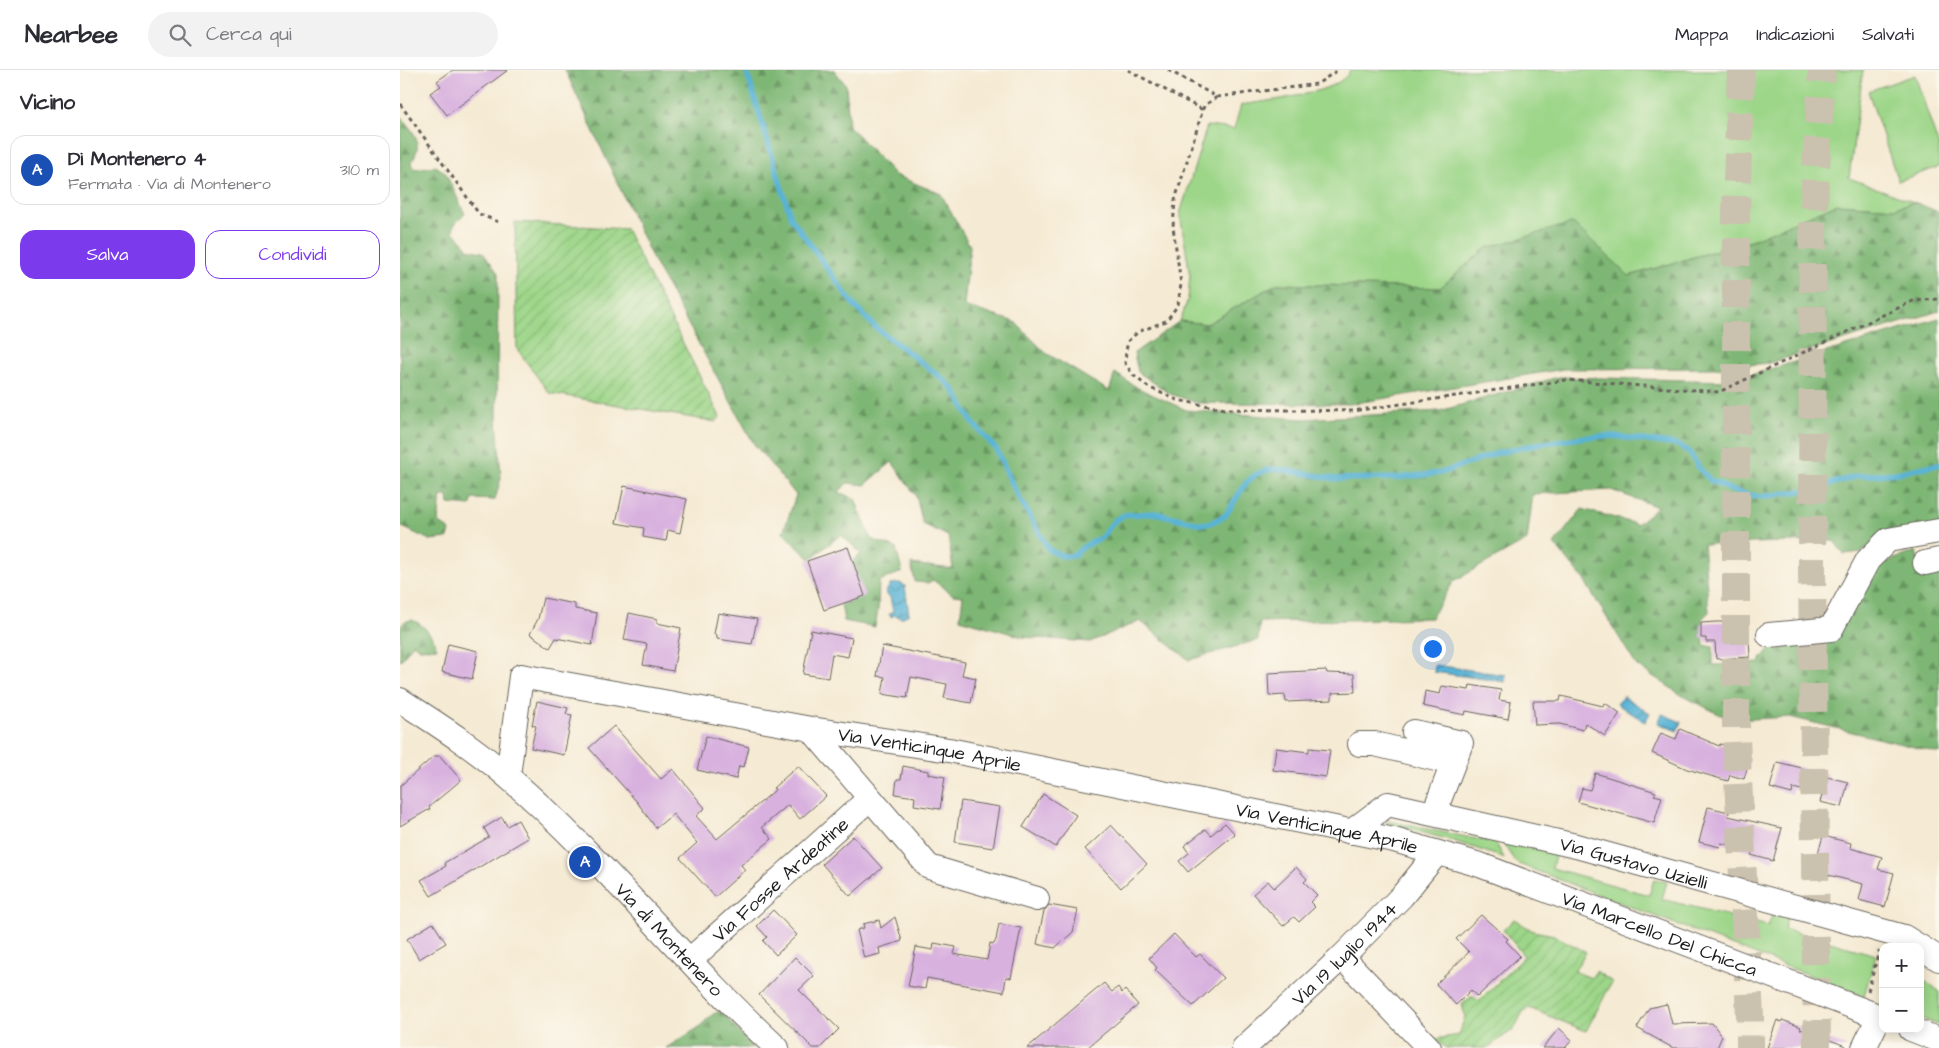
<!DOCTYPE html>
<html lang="it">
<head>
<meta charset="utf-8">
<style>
	:root { --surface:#fff; --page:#f2f2f3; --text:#2b2b33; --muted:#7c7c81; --line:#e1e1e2; --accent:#7c3aed }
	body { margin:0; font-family:"Architects Daughter",sans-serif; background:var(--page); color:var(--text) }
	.controls { position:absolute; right:15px; bottom:15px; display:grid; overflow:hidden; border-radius:10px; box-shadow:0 2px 12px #0003 }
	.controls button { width:45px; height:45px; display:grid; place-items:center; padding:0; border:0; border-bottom:1px solid var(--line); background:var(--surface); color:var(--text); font:25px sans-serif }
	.you { position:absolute; left:1032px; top:578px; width:18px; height:18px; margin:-12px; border:4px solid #fff; border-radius:50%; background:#1a73e8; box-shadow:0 0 0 8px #1a73e833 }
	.badge { display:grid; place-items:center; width:32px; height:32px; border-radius:50%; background:var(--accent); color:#fff; font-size:16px; font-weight:700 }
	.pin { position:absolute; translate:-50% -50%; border:2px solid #fff; box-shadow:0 1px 5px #0006 }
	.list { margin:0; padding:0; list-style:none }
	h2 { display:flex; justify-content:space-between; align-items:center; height:65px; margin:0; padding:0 20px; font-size:21px }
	h2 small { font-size:16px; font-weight:400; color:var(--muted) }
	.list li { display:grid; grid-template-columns:32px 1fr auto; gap:15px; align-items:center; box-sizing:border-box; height:70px; margin:0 10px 10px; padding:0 10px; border:1px solid var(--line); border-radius:15px }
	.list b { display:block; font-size:19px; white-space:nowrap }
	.list p { margin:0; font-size:16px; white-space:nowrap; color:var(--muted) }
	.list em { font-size:16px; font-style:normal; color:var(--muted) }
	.actions { display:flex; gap:10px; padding:15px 20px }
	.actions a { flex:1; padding:11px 0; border:1px solid var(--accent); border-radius:15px; text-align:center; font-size:18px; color:var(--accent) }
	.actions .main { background:var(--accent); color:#fff }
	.icon { flex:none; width:28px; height:28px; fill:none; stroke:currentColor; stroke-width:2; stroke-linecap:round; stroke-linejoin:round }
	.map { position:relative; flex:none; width:1539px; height:978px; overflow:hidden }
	header { display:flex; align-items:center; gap:30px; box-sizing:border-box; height:70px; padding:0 25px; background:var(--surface); border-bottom:1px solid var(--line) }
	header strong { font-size:24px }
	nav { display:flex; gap:28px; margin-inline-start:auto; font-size:18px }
	.search { width:350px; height:45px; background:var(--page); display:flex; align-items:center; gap:12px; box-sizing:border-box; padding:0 18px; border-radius:28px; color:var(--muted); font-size:19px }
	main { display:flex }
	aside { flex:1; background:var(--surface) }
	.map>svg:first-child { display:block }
</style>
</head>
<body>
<header>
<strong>Nearbee</strong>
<div class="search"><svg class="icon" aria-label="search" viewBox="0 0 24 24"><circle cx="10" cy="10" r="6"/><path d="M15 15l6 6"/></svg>Cerca qui</div>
<nav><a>Mappa</a><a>Indicazioni</a><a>Salvati</a></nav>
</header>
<main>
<aside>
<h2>Vicino<small></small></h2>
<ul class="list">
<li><span class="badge" style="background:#1a4fb4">A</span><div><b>Di Montenero 4</b><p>Fermata · Via di Montenero</p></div><em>310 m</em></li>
</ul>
<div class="actions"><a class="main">Salva</a><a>Condividi</a></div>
</aside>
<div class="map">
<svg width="1539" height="978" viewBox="0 0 1539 978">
	<defs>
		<pattern id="forest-firs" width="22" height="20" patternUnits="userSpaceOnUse" patternTransform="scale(1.25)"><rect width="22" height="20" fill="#7eb775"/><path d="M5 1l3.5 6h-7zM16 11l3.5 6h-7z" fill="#66945f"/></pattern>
		<pattern id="garden-furrows" width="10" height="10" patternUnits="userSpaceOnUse" patternTransform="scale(1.25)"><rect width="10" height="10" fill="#9dd689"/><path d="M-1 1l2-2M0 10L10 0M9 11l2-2" fill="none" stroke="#87b776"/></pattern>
		<pattern id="water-waves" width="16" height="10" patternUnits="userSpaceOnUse" patternTransform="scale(1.25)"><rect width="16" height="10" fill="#58b3d5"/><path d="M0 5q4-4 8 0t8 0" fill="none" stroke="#4891ac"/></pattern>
	</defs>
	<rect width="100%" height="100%" fill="#fbf7ec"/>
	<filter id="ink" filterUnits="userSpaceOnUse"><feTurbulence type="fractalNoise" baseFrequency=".02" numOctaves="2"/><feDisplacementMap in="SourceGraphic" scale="10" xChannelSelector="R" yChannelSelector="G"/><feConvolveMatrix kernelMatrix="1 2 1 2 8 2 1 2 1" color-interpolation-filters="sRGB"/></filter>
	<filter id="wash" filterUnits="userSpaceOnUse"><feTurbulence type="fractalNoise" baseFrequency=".0096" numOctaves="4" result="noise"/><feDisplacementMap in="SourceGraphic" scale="20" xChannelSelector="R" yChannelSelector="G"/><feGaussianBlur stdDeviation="1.12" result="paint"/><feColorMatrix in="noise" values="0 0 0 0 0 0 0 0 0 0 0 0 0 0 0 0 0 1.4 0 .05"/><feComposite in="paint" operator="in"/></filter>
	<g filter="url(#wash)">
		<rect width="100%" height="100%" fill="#f5ead3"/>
		<!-- grass -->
		<g fill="#9dd689" stroke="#5c7952">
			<path d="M 950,0 L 1463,0 L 1449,108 L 1514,132 L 1495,138 L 1437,134 L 1352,170 L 1229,206 L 1086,178 L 1040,218 L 876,214 L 807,254 L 780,251 L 788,229 L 790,205 L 780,144 L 807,56 L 834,59 L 841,35 C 864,31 942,24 950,0 Z"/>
			<path d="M 1515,5 L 1539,77 L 1539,97 L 1498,111 L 1468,21 Z"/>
			<path d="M 988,751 L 1096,773 L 1104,788 L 1051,770 L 985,753 Z"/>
			<path d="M 1102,772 L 1156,782 L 1152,798 L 1249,825 L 1254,809 L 1267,812 L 1262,829 L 1368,856 L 1374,840 L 1388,844 L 1384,859 L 1476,885 L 1464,926 L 1116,793 Z"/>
			<path d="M 1520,908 L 1539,921 L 1539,955 L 1520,948 Z"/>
		</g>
		<!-- forest -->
		<g fill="url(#forest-firs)" stroke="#4d6a48">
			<path d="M 165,0 L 434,0 L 446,15 L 449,56 L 495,105 L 541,124 L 570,176 L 564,236 L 615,252 L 646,283 L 709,321 L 715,303 L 738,318 L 786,340 L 903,349 L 1040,341 L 1158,307 L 1331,311 L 1539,248 L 1539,457 L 1471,481 L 1444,484 L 1434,471 L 1303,474 L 1309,542 L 1302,549 L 1304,575 L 1313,577 L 1313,595 L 1361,593 L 1361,589 L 1370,578 L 1423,572 L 1438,562 L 1464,510 L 1484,493 L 1516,481 L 1521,502 L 1539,498 L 1539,683 L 1390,647 L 1331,650 L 1283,626 L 1236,595 L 1182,507 L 1154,474 L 1182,439 L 1237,454 L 1258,437 L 1211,420 L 1133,424 L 1127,470 L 1054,511 L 1031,548 L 860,552 L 858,570 L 789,590 L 740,551 L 690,572 L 623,567 L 560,549 L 563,526 L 553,525 L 533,510 L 528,513 L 515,512 L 511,494 L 553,499 L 548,466 L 523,454 L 516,426 L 492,392 L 465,415 L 447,413 L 439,422 L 455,429 L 471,469 L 496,478 L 502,502 L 479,511 L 478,540 L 475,557 L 444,551 L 440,528 L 442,503 L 461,483 L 441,465 L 410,489 L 383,463 L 396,425 L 354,374 L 255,194 Z"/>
			<path d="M 0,46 C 15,63 24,73 11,93 L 15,99 L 35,96 L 45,102 L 65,144 L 54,155 L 53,162 L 63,171 L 67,179 L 83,182 L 98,203 L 97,349 L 101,408 L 95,430 L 73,429 L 70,436 L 49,434 L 48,426 L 41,426 L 38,452 L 50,460 L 48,468 L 30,470 L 0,456 Z"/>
			<path d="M 1514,132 L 1539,142 L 1539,241 L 1369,293 L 1315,298 L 1164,299 L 950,334 L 798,333 L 770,324 L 738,302 L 734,283 L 780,251 L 807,254 L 876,214 L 1040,218 L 1086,178 L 1173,153 L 1229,206 L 1352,170 L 1437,134 L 1495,138 Z"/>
			<path d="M 12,550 C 24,554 33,566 37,578 L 19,579 L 14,573 L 0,591 L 0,557 L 5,551 Z"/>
			<path d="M 321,941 L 353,978 L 266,978 L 298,958 L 313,944 Z"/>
		</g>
		<!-- garden -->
		<g fill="url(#garden-furrows)" stroke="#5c7952">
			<path d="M 115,152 L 226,159 L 320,347 L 316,352 L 149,323 L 117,279 Z"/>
			<path d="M 1114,849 L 1133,861 L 1154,865 L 1186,882 L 1174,901 L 1191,908 L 1196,901 L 1212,912 L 1186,961 L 1129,938 L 1123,942 L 1114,959 L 1087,978 L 1046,978 L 1035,969 L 1059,965 L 1065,946 L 1062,934 L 1072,926 L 1079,931 L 1124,886 L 1103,860 Z"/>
		</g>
		<!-- water -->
		<g fill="url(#water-waves)" stroke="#3a6878">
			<path d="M 500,513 L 505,516 L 509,544 L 501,548 L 495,545 L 491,547 L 489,544 L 493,542 L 490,527 L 487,525 L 486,521 L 491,514 Z"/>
			<path d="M 1035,595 L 1106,605 L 1105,612 L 1034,602 Z"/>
			<path d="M 1223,626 L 1250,643 L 1245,652 L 1217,634 Z"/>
			<path d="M 1262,644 L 1281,652 L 1277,661 L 1258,653 Z"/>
		</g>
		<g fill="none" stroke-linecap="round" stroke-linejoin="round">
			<!-- stream -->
			<path stroke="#58b3d5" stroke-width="5.5" d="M 346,0 L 391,148 L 453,234 L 475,257 L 543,309 L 554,320 L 572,352 L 596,379 L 616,422 L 649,480 L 662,486 L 673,486 L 683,477 L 702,467 L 715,450 L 725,445 L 755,443 L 801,454 L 810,453 L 825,446 L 846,413 L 855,405 L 866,400 L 879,399 L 936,409 L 997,408 L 1041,403 L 1097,383 L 1137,374 L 1187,367 L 1213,366 L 1278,375 L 1289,382 L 1300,399 L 1310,410 L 1333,421 L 1360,427 L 1414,419 L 1457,406 L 1497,403 L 1539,394"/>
		</g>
		<g id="blocks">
			<!-- building -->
			<g fill="#d8b1df">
				<path d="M 53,0 L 108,0 L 47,45 L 30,23 L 41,16 L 37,11 Z"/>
				<path d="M 224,416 L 287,429 L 280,463 L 268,460 L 266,471 L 243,467 L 244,458 L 216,453 Z"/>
				<path d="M 448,477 L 465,526 L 424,540 L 407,491 Z"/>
				<path d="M 143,528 L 175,534 L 175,539 L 197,543 L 192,575 L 156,568 L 150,578 L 130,564 L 138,549 Z"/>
				<path d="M 229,543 L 257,549 L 257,553 L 281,558 L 273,601 L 243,595 L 247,574 L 224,570 Z"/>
				<path d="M 318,543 L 357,549 L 352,574 L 317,569 L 317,565 L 314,564 Z"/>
				<path d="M 1316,552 L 1348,552 L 1350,587 L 1316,589 L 1315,572 L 1306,572 L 1306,568 L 1301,568 L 1301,553 Z"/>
				<path d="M 411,560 L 452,568 L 448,587 L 432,584 L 428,608 L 403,604 Z"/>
				<path d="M 48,574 L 78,581 L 72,609 L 42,602 Z"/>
				<path d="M 482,576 L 565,592 L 562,605 L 576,608 L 571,633 L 544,628 L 547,614 L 511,607 L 507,628 L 482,624 L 485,607 L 477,606 Z"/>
				<path d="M 926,600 L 927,603 L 954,604 L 955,622 L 932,623 L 932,630 L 886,632 L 885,625 L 869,626 L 868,603 Z"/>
				<path d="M 1070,615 L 1101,620 L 1099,630 L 1111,632 L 1108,649 L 1066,641 L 1065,645 L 1023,636 L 1025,621 L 1040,624 L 1042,616 L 1069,620 Z"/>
				<path d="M 1161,626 L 1203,636 L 1205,633 L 1220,643 L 1205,666 L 1185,653 L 1183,660 L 1160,654 L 1135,655 L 1133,631 L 1160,631 Z"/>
				<path d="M 137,631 L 168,638 L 166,644 L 172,645 L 164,685 L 131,678 L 136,656 L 132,655 Z"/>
				<path d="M 214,656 L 261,709 L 273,699 L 305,738 L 296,746 L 317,769 L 373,722 L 375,719 L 373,718 L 398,696 L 426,726 L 400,749 L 388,735 L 362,757 L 372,769 L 341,795 L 345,800 L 315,827 L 280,788 L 297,773 L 273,744 L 256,758 L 237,732 L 189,678 Z"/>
				<path d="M 1280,659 L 1319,676 L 1320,674 L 1338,679 L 1336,685 L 1350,689 L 1344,709 L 1330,705 L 1328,711 L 1287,699 L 1252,683 L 1261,663 L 1276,669 Z"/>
				<path d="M 306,666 L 349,677 L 344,697 L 339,696 L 336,709 L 297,700 Z"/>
				<path d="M 876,678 L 909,682 L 909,678 L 930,680 L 926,707 L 873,700 Z"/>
				<path d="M 34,686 L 40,686 L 61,710 L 29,737 L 30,739 L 0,756 L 0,716 Z"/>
				<path d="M 1377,692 L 1427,704 L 1427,707 L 1448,712 L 1442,737 L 1420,732 L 1422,725 L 1393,718 L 1392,724 L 1370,718 Z"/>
				<path d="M 503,696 L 528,701 L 528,704 L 545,707 L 540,739 L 514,735 L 515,727 L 495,724 L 497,709 L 501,709 Z"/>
				<path d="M 1195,703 L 1256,722 L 1254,725 L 1262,727 L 1254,753 L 1178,732 L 1182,718 L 1190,720 Z"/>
				<path d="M 643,724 L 676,745 L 656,777 L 623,757 Z"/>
				<path d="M 561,731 L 600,737 L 593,778 L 555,772 Z"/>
				<path d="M 1308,737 L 1329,742 L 1328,746 L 1382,758 L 1373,791 L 1351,785 L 1353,781 L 1321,773 L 1320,777 L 1299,772 Z"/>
				<path d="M 102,747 L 107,756 L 118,750 L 128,768 L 31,826 L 21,810 L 46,796 L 44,793 L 89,767 L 84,758 Z"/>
				<path d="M 825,753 L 835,764 L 788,802 L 779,791 L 789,783 L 784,776 L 806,759 L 811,765 Z"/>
				<path d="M 711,755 L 747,794 L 721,818 L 685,779 Z"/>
				<path d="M 453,766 L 482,798 L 450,826 L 422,794 Z"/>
				<path d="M 1423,766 L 1451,773 L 1450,778 L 1482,787 L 1478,799 L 1494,803 L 1485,837 L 1459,830 L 1463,814 L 1413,801 Z"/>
				<path d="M 896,797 L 907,809 L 904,812 L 917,825 L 910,832 L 915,837 L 899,852 L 894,847 L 883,856 L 853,824 L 868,811 L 874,818 Z"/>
				<path d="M 649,835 L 678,840 L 673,862 L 655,878 L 637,874 L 644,841 Z"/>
				<path d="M 373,840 L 397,865 L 376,885 L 363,871 L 367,867 L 357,856 Z"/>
				<path d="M 1081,845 L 1108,869 L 1106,871 L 1120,886 L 1077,927 L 1071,920 L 1056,935 L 1036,914 L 1069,882 L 1056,869 Z"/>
				<path d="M 495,847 L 502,871 L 479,878 L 480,884 L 464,888 L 457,860 L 464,858 L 463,854 L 479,850 L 481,858 Z"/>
				<path d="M 33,853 L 46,873 L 19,889 L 7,869 Z"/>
				<path d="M 599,854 L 621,858 L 611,908 L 606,907 L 604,922 L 527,908 L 525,919 L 508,916 L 516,877 L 533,880 L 534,873 L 556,877 L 554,884 L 587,890 L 590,873 L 594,874 L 596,870 Z"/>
				<path d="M 774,864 L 796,887 L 800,884 L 823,908 L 793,936 L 755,900 L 757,898 L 749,888 Z"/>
				<path d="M 395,887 L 414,906 L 399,920 L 439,959 L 420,978 L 413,978 L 359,925 Z"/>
				<path d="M 704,913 L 712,922 L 718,917 L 722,923 L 725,920 L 738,935 L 687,978 L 627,978 Z"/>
				<path d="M 1267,934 L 1272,954 L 1312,953 L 1322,966 L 1317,978 L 1273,978 L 1237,958 L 1249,938 Z"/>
				<path d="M 1377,950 L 1381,952 L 1382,950 L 1401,957 L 1400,959 L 1446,976 L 1445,978 L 1367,978 Z"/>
				<path d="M 1159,958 L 1172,970 L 1165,978 L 1143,978 Z"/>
			</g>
		</g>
	</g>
	<g filter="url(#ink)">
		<use href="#blocks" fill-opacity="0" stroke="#68645c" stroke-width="1"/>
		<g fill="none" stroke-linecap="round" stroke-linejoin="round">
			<!-- highway-tunnel -->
			<g stroke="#cac1ae" stroke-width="28" stroke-dasharray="28 14" stroke-linecap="butt">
				<path d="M 1341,0 L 1336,142 L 1336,669 L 1350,947 L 1350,978"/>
				<path d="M 1417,978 L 1412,497 L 1413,146 L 1422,0"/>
			</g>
			<!-- minor casing -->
			<g stroke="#68645c" stroke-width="26">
				<g id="minor">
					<path d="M 1525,493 L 1539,490"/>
					<path d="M 1369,565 L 1431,559 L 1468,490 L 1488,470 L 1539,461"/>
					<path id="s1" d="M 0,630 C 37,654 75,678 108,707 C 205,790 283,892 377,978"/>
					<path d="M 411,659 L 529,797 L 637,829"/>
					<path d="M 1014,662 L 1061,673 L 1034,743"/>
					<path d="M 960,674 L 975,674 L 1040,690"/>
					<path id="s2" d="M 108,706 L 121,606 L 411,659 L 549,680 L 994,770 L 1080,795 L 1483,948"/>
					<path id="s3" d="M 951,762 L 988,734 L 1176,776 L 1504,867 L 1520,877"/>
					<path d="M 1520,877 L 1539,889"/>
					<path d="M 942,887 L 1029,978"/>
					<path id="s4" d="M 290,890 L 469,729"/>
					<path d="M 1511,959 L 1539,970"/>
					<path id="s5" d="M 844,978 L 942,887 L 1002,826 L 1037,783"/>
					<path d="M 1464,978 L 1479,947"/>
				</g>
			</g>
			<!-- path -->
			<g stroke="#68645c" stroke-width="3" stroke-dasharray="4 4" stroke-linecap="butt">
				<path d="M 728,0 L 803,40"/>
				<path d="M 768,0 L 817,27 L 917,14 L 938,0"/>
				<path d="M 817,27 L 804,36 L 775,130 L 773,157 L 781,214 L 778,235 L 766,251 L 738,262 L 728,271 L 726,281 L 725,293 L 733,305 L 748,317 L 777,330 L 825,339 L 953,341 L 1166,310 L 1319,322 L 1513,231 L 1539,229"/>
				<path d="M 0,34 L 79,144 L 101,153"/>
				<path d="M 1468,921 L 1479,881"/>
			</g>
			<!-- minor -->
			<use href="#minor" stroke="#fff" stroke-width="24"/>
		</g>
	</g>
	<g text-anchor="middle" stroke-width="4" stroke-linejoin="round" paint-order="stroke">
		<!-- street labels -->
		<g font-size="19" fill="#1c1c1c" stroke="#fbf7ec">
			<text dy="7" stroke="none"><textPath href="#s2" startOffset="516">Via Venticinque Aprile</textPath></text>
			<text dy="7" stroke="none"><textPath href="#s2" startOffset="921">Via Venticinque Aprile</textPath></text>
			<text dy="7" stroke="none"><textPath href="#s3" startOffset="299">Via Gustavo Uzielli</textPath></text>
			<text dy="7" stroke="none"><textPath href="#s4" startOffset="121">Via Fosse Ardeatine</textPath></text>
			<text dy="7" stroke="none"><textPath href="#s2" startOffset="1271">Via Marcello Del Chicca</textPath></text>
			<text dy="7" stroke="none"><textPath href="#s1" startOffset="362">Via di Montenero</textPath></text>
			<text dy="7" stroke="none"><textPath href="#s5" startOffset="138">Via 19 luglio 1944</textPath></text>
		</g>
	</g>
</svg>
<div class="controls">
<button>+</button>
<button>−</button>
</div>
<div class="you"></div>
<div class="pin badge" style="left:185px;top:792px;background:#1a4fb4">A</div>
</div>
</main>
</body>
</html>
